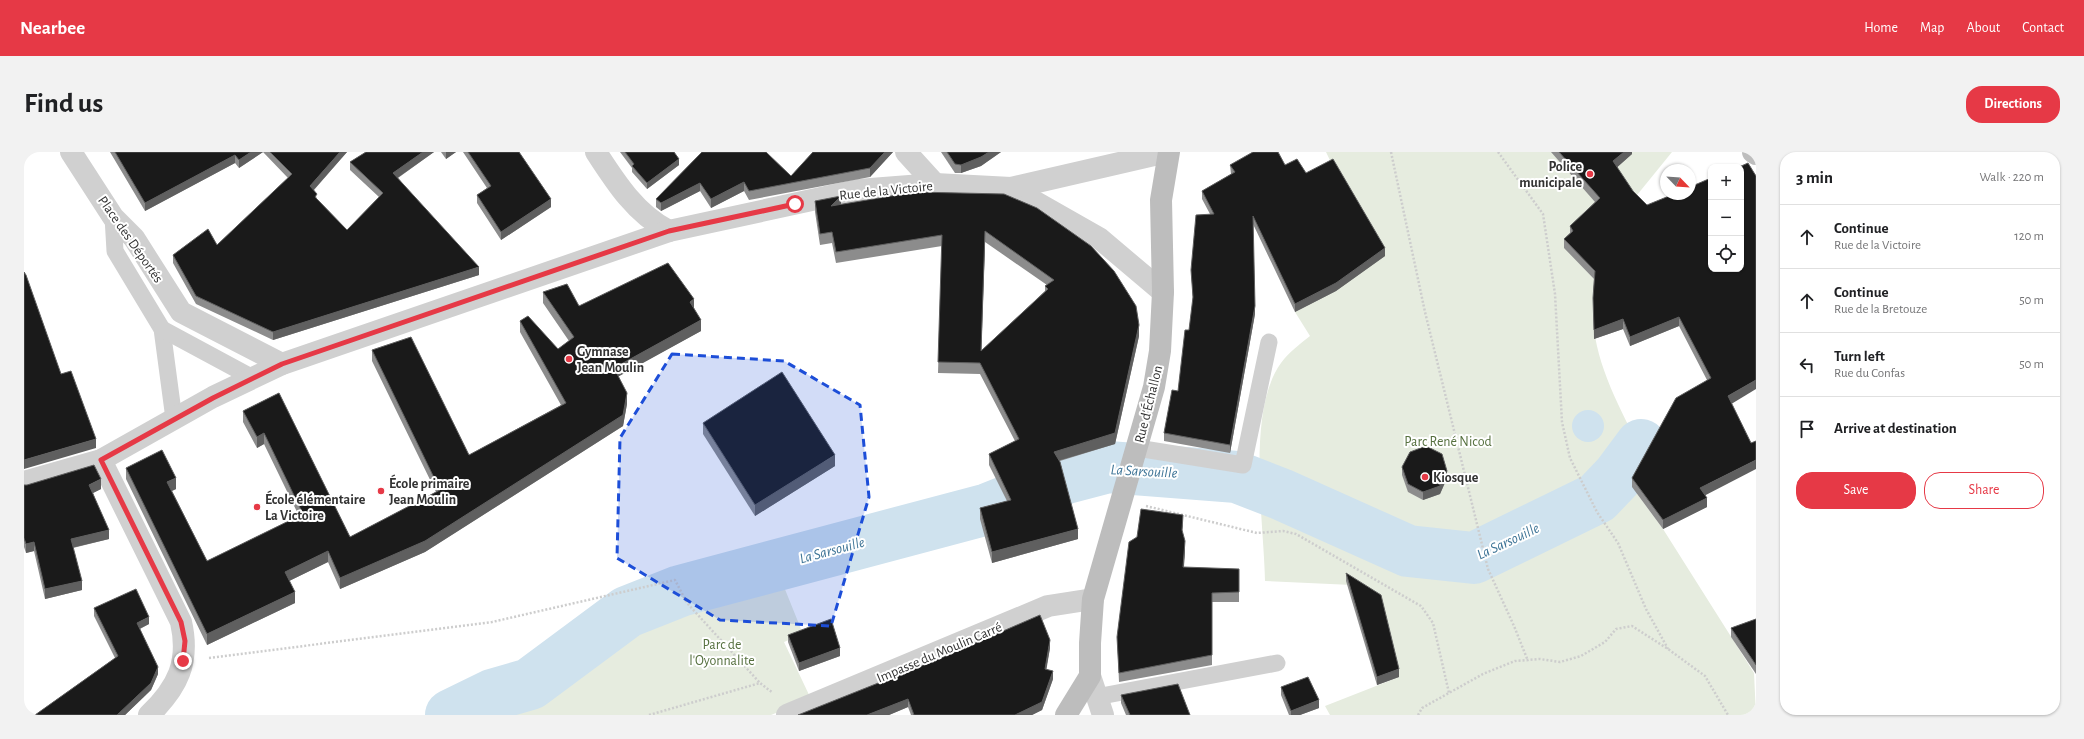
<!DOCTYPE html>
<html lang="en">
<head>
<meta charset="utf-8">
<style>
	:root { --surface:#fff; --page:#f2f2f2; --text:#202124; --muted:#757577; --line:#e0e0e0; --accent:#e63946 }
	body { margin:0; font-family:"Alegreya Sans",sans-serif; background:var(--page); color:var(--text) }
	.controls { position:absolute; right:12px; top:12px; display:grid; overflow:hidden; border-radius:8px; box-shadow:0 1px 3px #0004 }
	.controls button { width:36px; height:36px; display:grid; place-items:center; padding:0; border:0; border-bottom:1px solid var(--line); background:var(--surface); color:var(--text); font:20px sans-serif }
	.compass { position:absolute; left:1636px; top:12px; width:36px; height:36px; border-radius:50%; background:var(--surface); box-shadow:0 1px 3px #0004; rotate:115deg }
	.stop { position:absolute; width:12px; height:12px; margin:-9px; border:3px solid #e63946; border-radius:50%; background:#fff }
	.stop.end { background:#e63946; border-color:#fff; box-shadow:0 1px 4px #0008 }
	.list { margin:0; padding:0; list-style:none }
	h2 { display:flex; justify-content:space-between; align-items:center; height:52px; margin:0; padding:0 16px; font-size:17px }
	h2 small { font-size:13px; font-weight:400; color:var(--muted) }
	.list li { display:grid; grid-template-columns:26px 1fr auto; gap:12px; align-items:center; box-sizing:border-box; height:64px; padding:0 16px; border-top:1px solid var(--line) }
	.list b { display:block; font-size:15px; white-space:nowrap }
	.list p { margin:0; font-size:13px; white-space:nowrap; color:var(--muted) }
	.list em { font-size:13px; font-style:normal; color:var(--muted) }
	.actions { display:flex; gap:8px; padding:12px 16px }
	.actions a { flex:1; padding:9px 0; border:1px solid var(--accent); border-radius:16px; text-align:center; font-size:14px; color:var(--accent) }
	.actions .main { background:var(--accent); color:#fff }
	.icon { flex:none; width:22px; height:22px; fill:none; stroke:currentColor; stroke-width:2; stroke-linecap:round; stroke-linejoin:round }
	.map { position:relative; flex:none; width:1732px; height:563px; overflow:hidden; border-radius:16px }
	header { display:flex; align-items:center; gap:24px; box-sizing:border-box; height:56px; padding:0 20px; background:var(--accent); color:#fff }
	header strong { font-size:19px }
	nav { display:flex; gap:22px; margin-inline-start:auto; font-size:14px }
	.intro { display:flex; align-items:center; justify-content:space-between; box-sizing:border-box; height:96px; padding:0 24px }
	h1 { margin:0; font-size:28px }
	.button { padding:10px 18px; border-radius:16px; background:var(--accent); color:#fff; font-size:14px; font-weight:700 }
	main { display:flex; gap:24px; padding:0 24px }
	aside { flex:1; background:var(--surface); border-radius:16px; box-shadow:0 1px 3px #0004 }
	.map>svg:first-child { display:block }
</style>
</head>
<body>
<header>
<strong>Nearbee</strong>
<nav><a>Home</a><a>Map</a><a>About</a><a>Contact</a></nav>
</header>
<div class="intro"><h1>Find us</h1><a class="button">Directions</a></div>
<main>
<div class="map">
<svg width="1732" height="563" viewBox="0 0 1732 563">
	<rect width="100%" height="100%" fill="#fff"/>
	<!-- green -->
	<g fill="#e6ecdf">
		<path d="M 1302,0 L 1648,0 L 1609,48 L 1541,96 L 1571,128 C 1570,144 1568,161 1570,177 C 1575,221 1602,268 1622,308 L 1608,335 L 1639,377 L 1730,521 L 1732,563 L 1306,563 L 1301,554 L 1375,525 L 1357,451 L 1328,433 L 1241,429 C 1240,371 1222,259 1257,211 C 1265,200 1276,192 1286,184 L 1271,160 L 1318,135 L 1312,21 Z"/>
		<path d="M 754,420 L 779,482 L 760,490 L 787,547 L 747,563 L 449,563 L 477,548 L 504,541 L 602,469 L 714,426 Z"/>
	</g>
	<!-- water -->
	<circle fill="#cfe2ee" cx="1564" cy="274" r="16"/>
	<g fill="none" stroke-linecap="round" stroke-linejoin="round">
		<!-- river -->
		<path stroke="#cfe2ee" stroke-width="52" d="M 427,563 L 468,543 L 506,532 L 603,460 L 656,439 L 964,357 L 1042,326 L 1084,315 L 1213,325 L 1259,343 L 1384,399 L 1450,406 L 1573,346 L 1594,324 L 1617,293"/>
		<!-- path -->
		<g stroke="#cdcdcd" stroke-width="2.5" stroke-dasharray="2 2" stroke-linecap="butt">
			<path d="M 1367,0 L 1401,160 L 1464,417 L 1490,474 L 1504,509"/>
			<path d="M 1474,0 L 1519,62 L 1531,142 L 1538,270 L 1546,306 L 1573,360 L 1594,391 L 1622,457 L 1644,497"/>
			<path d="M 1122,354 L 1233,381 L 1259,379 L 1272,382 L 1397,454 L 1409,471 L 1425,541"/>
			<path d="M 185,506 L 468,470 L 651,428 L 663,451 L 736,531"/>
			<path d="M 625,563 L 736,531 L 749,541"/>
			<path d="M 1394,563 L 1398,556 L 1459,522 L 1491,509 L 1516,507 L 1536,510 L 1557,504 L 1581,490 L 1592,477 L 1608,474 L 1644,497 L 1681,524 L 1704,563"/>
		</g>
		<!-- lane -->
		<g stroke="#d0d0d0" stroke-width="17">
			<path d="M 89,65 L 91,99 L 138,177 L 150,267"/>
			<path d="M 138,177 L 229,226"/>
			<path d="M 1113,296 L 1219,313 L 1245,190"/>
			<path d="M 1072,545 L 1253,511"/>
		</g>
		<!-- street -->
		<g stroke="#d0d0d0" stroke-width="22">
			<path d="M 47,0 L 89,65 L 110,86 L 157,160 L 258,212"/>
			<path d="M 572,0 C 592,31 612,62 645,79"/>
			<path d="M 882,0 L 911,32"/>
			<path d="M 987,36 L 1075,86 L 1139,140"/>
			<path d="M 77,308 L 157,470 C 166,510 154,535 125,563"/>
			<path d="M 0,330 L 77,308 L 189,245 L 258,212 L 645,79 L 834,38 L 911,32 L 987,36 L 1143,0"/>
			<path d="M 1066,524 L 1079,563"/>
			<path d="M 763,563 L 1024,454 L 1069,447"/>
		</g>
		<!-- secondary -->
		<g stroke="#bdbdbd" stroke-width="22">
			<path d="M 1729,0 L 1732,2"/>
			<path d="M 1042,563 L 1066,524 L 1066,491 L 1069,447 L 1130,235 L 1136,199 L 1139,140 L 1137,48 L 1145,0"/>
		</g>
	</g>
	<!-- wall -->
	<g fill="#8c8c8c" fill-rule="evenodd">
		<path d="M 86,0 L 323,0 L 290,38 L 293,47 L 323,78 L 355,45 L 326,18 L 326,10 L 342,0 L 410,0 L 374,26 L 455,123 L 249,188 L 172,152 L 149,111 L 149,103 L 193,93 L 264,26 L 239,0 L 215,16 L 211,11 L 121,59 Z"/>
		<path d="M 417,0 L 432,0 L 422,7 Z"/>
		<path d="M 439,0 L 495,0 L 527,55 L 477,88 L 453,51 L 453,43 L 463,36 Z"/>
		<path d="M 596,0 L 650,0 L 655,13 L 623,37 L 608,20 L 608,16 Z"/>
		<path d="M 678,0 L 767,24 L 789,0 L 869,0 L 846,25 L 725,48 L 720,39 L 687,56 L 676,39 L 637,59 L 632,55 L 632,47 Z"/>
		<path d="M 917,0 L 977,0 L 957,14 L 937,21 L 931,21 Z"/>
		<path d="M 1527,0 L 1608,0 L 1608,2 L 1593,15 L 1707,252 L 1681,343 L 1683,355 L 1639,377 L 1608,335 L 1608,326 L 1683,228 L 1655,174 L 1606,194 L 1599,177 L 1570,187 L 1569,146 L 1570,127 L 1540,96 L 1540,87 L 1546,81 L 1546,74 L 1571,50 Z"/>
		<path d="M 1206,13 L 1261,13 L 1282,21 L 1361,104 L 1312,139 L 1271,160 L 1229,72 L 1231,162 L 1206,301 L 1140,289 L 1140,281 L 1154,239 L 1165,178 L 1169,148 L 1167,118 L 1186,62 L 1178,47 L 1178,39 L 1207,22 Z"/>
		<path d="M 980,42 L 1115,184 L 1091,292 L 1036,309 L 1054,387 L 968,411 L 956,367 L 956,356 L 983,349 L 965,313 L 965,302 L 991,289 L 956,222 L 914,221 L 918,94 L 812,111 L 808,91 L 796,93 L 791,60 L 791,49 L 817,53 ZM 961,90 L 1023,133 L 1021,134 L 1021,139 L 957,199 Z"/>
		<path d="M 519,140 L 555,154 L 670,156 L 677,179 L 594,224 L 603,252 L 599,274 L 401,400 L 316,437 L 304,410 L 265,429 L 271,451 L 183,493 L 102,327 L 102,316 L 152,337 L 148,339 L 183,409 L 275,364 L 240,292 L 233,296 L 219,270 L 219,259 L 255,241 L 326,385 L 412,340 L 348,209 L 348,198 L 445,303 L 537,253 L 496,180 L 496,169 L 534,197 L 545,189 L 519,151 Z"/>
		<path d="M 679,271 L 811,314 L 731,364 L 679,282 Z"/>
		<path d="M 1378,315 L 1423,326 L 1416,342 L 1399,348 L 1384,340 L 1378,323 Z"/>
		<path d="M 0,333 L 77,337 L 69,341 L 85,387 L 49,396 L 58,438 L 21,447 L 10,399 L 2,401 L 0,395 Z"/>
		<path d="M 1159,372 L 1158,380 L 1161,398 L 1160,415 L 1215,427 L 1215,450 L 1188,450 L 1188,513 L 1095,530 L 1093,485 Z"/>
		<path d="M 1322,421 L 1375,525 L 1353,533 L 1322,429 Z"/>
		<path d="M 70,456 L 125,472 L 116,477 L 134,522 L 127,538 L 101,563 L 11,563 L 91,506 L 70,464 Z"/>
		<path d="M 1732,467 L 1732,522 L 1707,485 L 1707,476 Z"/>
		<path d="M 764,483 L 816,504 L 775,519 L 764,490 Z"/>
		<path d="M 1026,496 L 1022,517 L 1029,527 L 1018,558 L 1008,563 L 887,563 L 884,555 L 865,563 L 774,563 Z"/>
		<path d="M 1257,535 L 1295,556 L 1276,563 L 1265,563 L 1257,543 Z"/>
		<path d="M 1097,543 L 1166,563 L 1102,563 L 1097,551 Z"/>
	</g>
	<!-- shaded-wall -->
	<g fill="#5f5f5f">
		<path d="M 227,0 L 239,0 L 215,16 L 215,8 Z"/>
		<path d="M 316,0 L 323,0 L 286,42 L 286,34 Z"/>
		<path d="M 399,0 L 410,0 L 369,29 L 369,21 Z"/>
		<path d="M 422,0 L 432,0 L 422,7 Z"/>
		<path d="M 861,0 L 869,0 L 846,25 L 846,16 Z"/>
		<path d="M 965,0 L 977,0 L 957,14 L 937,21 L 937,13 Z"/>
		<path d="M 1600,0 L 1608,0 L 1608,2 L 1589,19 L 1589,9 Z"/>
		<path d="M 211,3 L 211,11 L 121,59 L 121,51 Z"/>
		<path d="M 655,7 L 655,13 L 623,37 L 623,31 Z"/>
		<path d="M 720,30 L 720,39 L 687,56 L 687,47 Z"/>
		<path d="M 676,31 L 676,39 L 637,59 L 637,51 Z"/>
		<path d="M 817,44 L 817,54 L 807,54 Z"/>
		<path d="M 527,47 L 527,55 L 477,88 L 477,80 Z"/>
		<path d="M 961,79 L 961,90 L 957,210 L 957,199 Z"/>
		<path d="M 1361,96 L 1361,104 L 1312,139 L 1271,160 L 1271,152 Z"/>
		<path d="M 455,115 L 455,123 L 249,188 L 249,180 Z"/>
		<path d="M 670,147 L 670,158 L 666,150 Z"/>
		<path d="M 1231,154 L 1231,162 L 1206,301 L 1206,293 Z"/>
		<path d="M 1655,165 L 1655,174 L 1606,194 L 1606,185 Z"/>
		<path d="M 1599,167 L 1599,177 L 1570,187 L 1570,178 Z"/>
		<path d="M 677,168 L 677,179 L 590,227 L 590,216 Z"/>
		<path d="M 1115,173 L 1115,184 L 1091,292 L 1030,310 L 1030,300 Z"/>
		<path d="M 1732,228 L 1732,237 L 1704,254 L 1704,244 Z"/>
		<path d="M 603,241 L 603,252 L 599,274 L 401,400 L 316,437 L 316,426 Z"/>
		<path d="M 240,281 L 240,292 L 233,296 L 233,285 Z"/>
		<path d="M 72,287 L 72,296 L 0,317 L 0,308 Z"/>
		<path d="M 811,303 L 811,314 L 731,364 L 731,353 Z"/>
		<path d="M 1732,308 L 1732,317 L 1676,346 L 1676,336 Z"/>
		<path d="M 1423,319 L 1423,326 L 1416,342 L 1399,348 L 1399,340 Z"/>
		<path d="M 152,326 L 152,337 L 143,341 L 143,330 Z"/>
		<path d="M 77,327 L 77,337 L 65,343 L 65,333 Z"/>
		<path d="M 1683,346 L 1683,355 L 1639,377 L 1639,368 Z"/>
		<path d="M 1054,377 L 1054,387 L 968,411 L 968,400 Z"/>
		<path d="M 85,378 L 85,387 L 47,396 L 47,387 Z"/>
		<path d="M 1161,389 L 1161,398 L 1159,425 L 1159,415 Z"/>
		<path d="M 10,390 L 10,399 L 2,401 L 2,392 Z"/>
		<path d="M 304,399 L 304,410 L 261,431 L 261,420 Z"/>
		<path d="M 58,429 L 58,438 L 21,447 L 21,437 Z"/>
		<path d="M 271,440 L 271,451 L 183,493 L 183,482 Z"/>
		<path d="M 125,465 L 125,472 L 113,478 L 113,471 Z"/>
		<path d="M 1026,488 L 1026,496 L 1021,526 L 1021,517 Z"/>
		<path d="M 816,496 L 816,504 L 775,519 L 775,511 Z"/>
		<path d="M 134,515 L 134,522 L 127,538 L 101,563 L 93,563 Z"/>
		<path d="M 1375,517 L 1375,525 L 1353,533 L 1353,525 Z"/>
		<path d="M 1029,519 L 1029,527 L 1018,558 L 1008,563 L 991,563 Z"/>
		<path d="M 884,547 L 884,555 L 865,563 L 843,563 Z"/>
		<path d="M 1295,548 L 1295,556 L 1276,563 L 1267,563 L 1267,559 Z"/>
	</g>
	<!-- building -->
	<g fill="#1a1a1a" stroke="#5f5f5f" fill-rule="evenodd">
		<path d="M 91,0 L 227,0 L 215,8 L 211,3 L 121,51 Z"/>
		<path d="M 246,0 L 316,0 L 286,34 L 293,42 L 291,45 L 323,78 L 359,41 L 326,10 L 342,0 L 399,0 L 369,21 L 455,115 L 249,180 L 172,144 L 149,103 L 184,77 L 193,93 L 268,22 Z"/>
		<path d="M 444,0 L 495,0 L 527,47 L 477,80 L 453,43 L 467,34 Z"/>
		<path d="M 601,0 L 650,0 L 655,7 L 623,31 L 608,14 L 610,12 Z"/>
		<path d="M 678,0 L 742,0 L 767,24 L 789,0 L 861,0 L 846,16 L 725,39 L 720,30 L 687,47 L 676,31 L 637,51 L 632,47 Z"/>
		<path d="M 923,0 L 965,0 L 957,5 L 937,13 L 931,12 Z"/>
		<path d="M 1229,0 L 1254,0 L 1261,13 L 1273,7 L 1282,21 L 1309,7 L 1361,96 L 1312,131 L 1271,152 L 1229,64 L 1231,154 L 1206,293 L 1140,281 L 1148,238 L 1154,239 L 1161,178 L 1165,178 L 1169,145 L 1167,118 L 1172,63 L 1190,62 L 1178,39 L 1211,20 L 1206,13 Z"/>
		<path d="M 1535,0 L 1600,0 L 1589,9 L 1609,39 L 1623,53 L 1650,42 L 1666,42 L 1666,35 L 1687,26 L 1687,117 L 1717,117 L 1717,15 L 1715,15 L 1724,11 L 1732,24 L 1732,228 L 1704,244 L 1727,291 L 1732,289 L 1732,308 L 1676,336 L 1683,346 L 1639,368 L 1608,326 L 1652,246 L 1687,226 L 1655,165 L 1606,185 L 1599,167 L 1570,178 L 1569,146 L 1571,119 L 1540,87 L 1549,79 L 1546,74 L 1576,46 Z"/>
		<path d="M 891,40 L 980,42 L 1013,56 L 1067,94 L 1090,119 L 1112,154 L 1115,173 L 1091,281 L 1030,300 L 1036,310 L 1054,377 L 968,400 L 956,356 L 987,348 L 965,302 L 995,287 L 956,211 L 914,210 L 918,83 L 812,100 L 808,80 L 796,82 L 791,49 L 817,44 L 807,54 ZM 961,79 L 1030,128 L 1021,134 L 1024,137 L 957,199 Z"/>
		<path d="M 644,111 L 670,147 L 666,150 L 677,168 L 590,216 L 603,241 L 599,263 L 401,389 L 316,426 L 304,399 L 261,420 L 271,440 L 183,482 L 102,316 L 138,298 L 152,326 L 143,330 L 183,409 L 279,362 L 240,281 L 233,285 L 219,259 L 255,241 L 326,385 L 416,338 L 348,198 L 387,185 L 445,303 L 542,251 L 496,169 L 504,164 L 534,197 L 550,185 L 519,140 L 543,132 L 555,154 Z"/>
		<path d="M 0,120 L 2,123 L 37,222 L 47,219 L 72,287 L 0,308 Z"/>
		<path d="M 758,220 L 811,303 L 731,353 L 679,271 Z"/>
		<path d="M 1402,294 L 1418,302 L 1423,319 L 1416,334 L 1399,340 L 1384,332 L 1378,315 L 1386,300 Z"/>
		<path d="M 70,313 L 77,327 L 65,333 L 85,378 L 47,387 L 58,429 L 21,437 L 10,390 L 2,392 L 0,386 L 0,333 L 3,333 Z"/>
		<path d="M 1117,357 L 1159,363 L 1158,378 L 1161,389 L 1159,415 L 1215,417 L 1215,440 L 1188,441 L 1188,503 L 1095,521 L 1093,485 L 1105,390 L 1113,385 Z"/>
		<path d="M 1322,421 L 1357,443 L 1375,517 L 1353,525 Z"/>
		<path d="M 112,437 L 125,465 L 113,471 L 134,515 L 127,531 L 93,563 L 11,563 L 94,504 L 70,456 Z"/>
		<path d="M 1016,463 L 1026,488 L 1021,517 L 1029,519 L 1018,550 L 991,563 L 890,563 L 884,547 L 843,563 L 774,563 L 917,506 Z"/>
		<path d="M 807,467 L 816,496 L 775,511 L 764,483 Z"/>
		<path d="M 1732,467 L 1732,513 L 1707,476 Z"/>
		<path d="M 1284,525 L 1295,548 L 1267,559 L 1257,535 Z"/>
		<path d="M 1154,532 L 1166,563 L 1106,563 L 1097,543 Z"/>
	</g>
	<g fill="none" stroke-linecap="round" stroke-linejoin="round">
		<!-- route -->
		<path stroke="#e63946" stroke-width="5" d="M 159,509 L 161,489 L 157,470 L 77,308 L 189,246 L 258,212 L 645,79 L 771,52"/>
	</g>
	<!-- marked area -->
	<path fill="#1d4ed8" fill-opacity="0.2" stroke="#1d4ed8" stroke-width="3" stroke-dasharray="8 5" stroke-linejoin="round" d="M 648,202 L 760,209 L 836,253 L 845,345 L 807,474 L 696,468 L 593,406 L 596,286 Z"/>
	<!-- markers -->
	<g fill="#e63946" stroke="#fff" stroke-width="1.5">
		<circle cx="1566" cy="22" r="4"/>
		<circle cx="545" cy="207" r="4"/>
		<circle cx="1401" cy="325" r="4"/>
		<circle cx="357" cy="339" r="4"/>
		<circle cx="233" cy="355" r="4"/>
	</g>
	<g text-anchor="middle" stroke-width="4" stroke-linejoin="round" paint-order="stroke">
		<!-- poi labels -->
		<g font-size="14" font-weight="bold" fill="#333" stroke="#fff" text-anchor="start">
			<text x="1558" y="19" text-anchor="end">Police<tspan x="1558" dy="16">municipale</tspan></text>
			<text x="553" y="204">Gymnase<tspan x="553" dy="16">Jean Moulin</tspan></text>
			<text x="1409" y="330">Kiosque</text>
			<text x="365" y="336">École primaire<tspan x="365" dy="16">Jean Moulin</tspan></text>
			<text x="241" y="352">École élémentaire<tspan x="241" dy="16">La Victoire</tspan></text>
		</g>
		<!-- street labels -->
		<g font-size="14" fill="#333" stroke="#fff">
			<text transform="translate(862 38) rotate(-6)" y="5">Rue de la Victoire</text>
			<text transform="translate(107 87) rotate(55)" y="5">Place des Déportés</text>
			<text transform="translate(1124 252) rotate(-76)" y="5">Rue d'Échallon</text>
			<text transform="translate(915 500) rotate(-23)" y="5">Impasse du Moulin Carré</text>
		</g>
		<!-- park labels -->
		<g font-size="14" fill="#56703f" stroke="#fff">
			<text x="1424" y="294">Parc René Nicod</text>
			<text x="698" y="497">Parc de<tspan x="698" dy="16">l'Oyonnalite</tspan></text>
		</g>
		<!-- water labels -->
		<g font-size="15" font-style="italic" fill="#3f7597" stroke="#fff">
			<text transform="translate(1120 319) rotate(3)" y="5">La Sarsouille</text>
			<text transform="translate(1484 389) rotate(-25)" y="5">La Sarsouille</text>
			<text transform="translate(808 398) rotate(-15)" y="5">La Sarsouille</text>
		</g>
	</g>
</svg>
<div class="controls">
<button>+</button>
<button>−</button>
<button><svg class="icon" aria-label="locate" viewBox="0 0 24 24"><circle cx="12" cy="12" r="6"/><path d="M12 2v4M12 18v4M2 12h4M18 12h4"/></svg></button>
</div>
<svg class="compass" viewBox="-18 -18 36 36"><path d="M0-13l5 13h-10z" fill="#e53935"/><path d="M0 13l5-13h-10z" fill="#757577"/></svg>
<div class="stop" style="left:771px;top:52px"></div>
<div class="stop end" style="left:159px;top:509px"></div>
</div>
<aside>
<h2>3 min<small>Walk · 220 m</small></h2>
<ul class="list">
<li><svg class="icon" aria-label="ahead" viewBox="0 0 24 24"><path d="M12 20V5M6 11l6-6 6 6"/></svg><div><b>Continue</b><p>Rue de la Victoire</p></div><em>120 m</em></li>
<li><svg class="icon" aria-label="ahead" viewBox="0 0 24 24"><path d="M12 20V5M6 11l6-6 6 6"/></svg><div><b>Continue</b><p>Rue de la Bretouze</p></div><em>50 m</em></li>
<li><svg class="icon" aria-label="left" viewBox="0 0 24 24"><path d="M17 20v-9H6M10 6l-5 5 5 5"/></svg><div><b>Turn left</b><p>Rue du Confas</p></div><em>50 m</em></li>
<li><svg class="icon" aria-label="arrive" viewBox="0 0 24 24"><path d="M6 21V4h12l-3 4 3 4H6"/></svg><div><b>Arrive at destination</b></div></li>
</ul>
<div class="actions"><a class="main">Save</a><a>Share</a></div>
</aside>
</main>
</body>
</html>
